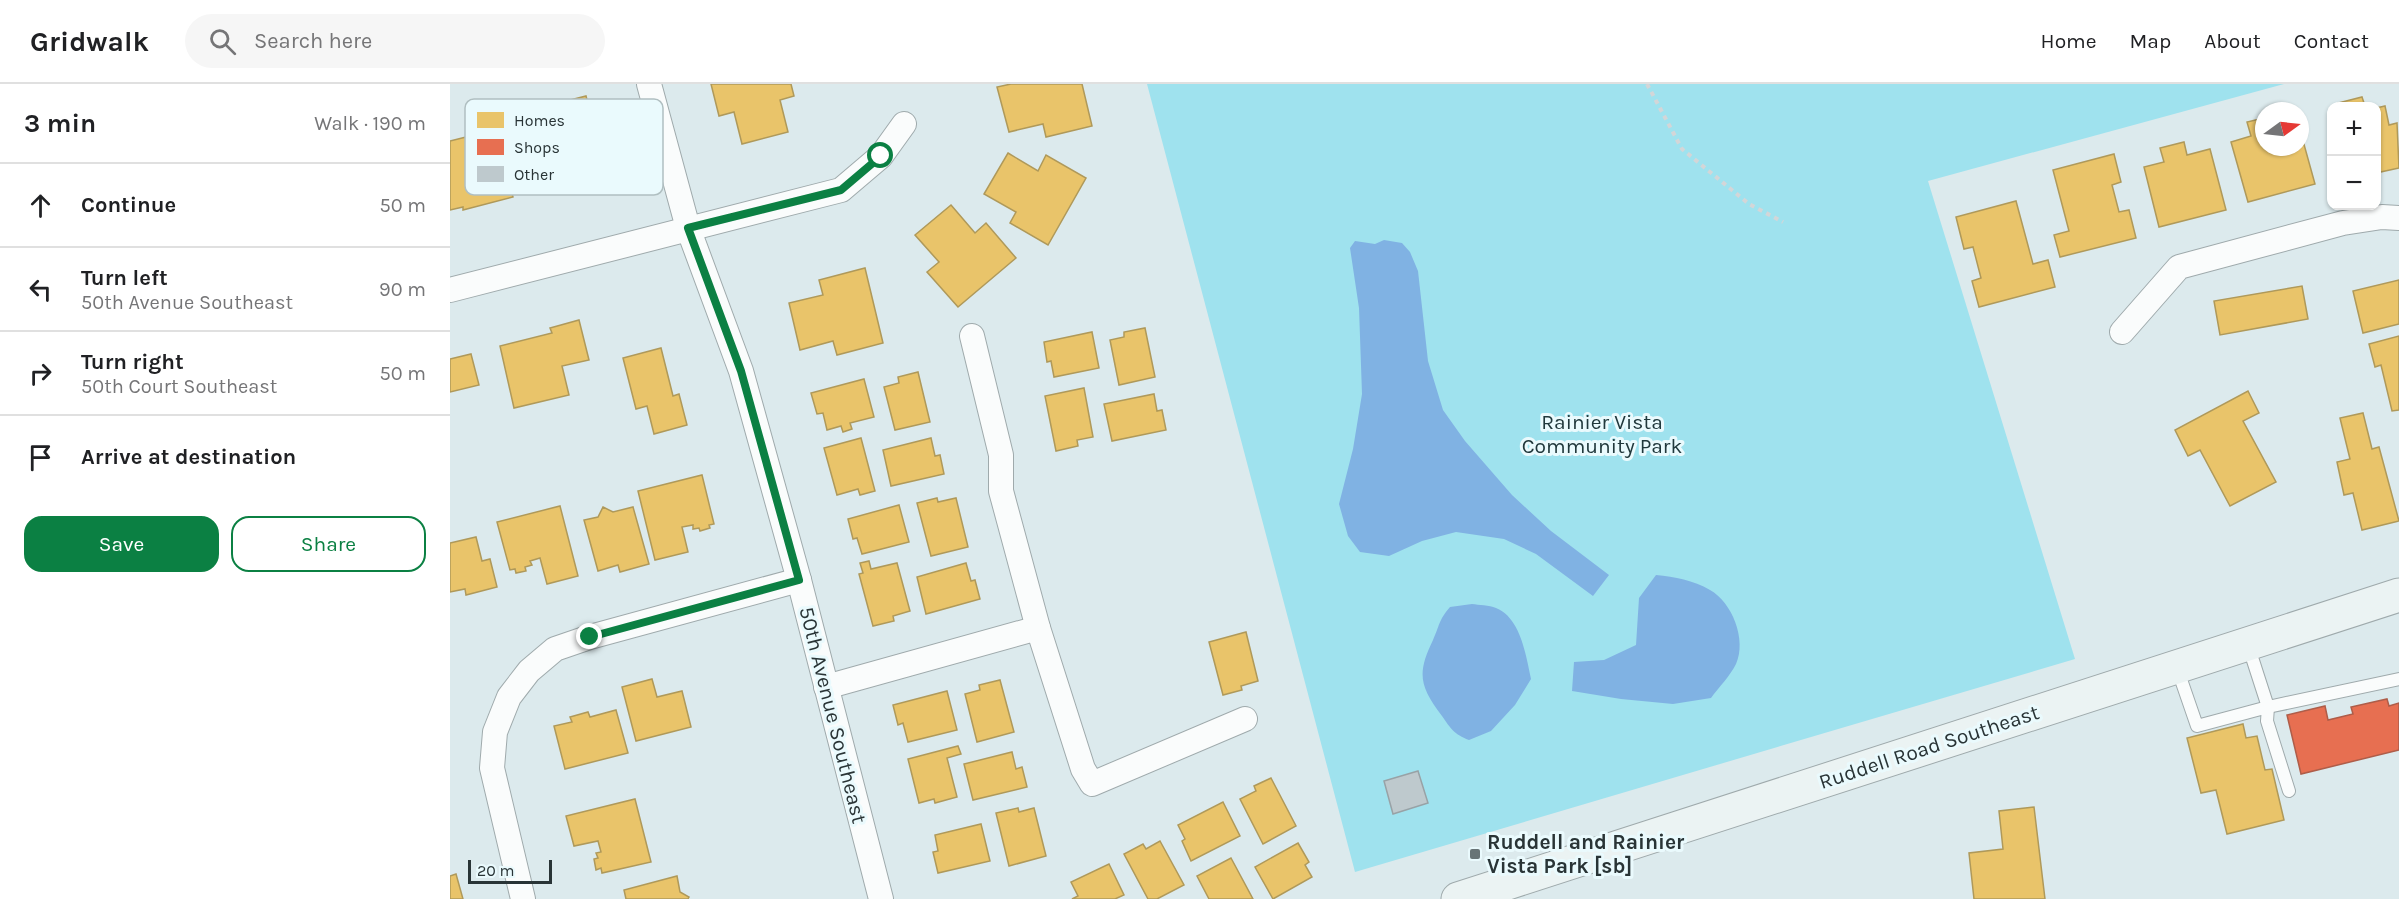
<!DOCTYPE html>
<html lang="en">
<head>
<meta charset="utf-8">
<style>
	:root { --surface:#fff; --page:#f6f6f6; --text:#202124; --muted:#757577; --line:#e0e0e0; --accent:#0b8043 }
	body { margin:0; font-family:Karla,sans-serif; background:var(--page); color:var(--text) }
	.controls { position:absolute; right:18px; top:18px; display:grid; overflow:hidden; border-radius:12px; box-shadow:0 2px 4px #0004 }
	.controls button { width:54px; height:54px; display:grid; place-items:center; padding:0; border:0; border-bottom:2px solid var(--line); background:var(--surface); color:var(--text); font:30px sans-serif }
	.compass { position:absolute; left:1805px; top:18px; width:54px; height:54px; border-radius:50%; background:var(--surface); box-shadow:0 2px 4px #0004; rotate:75deg }
	.scale { position:absolute; left:18px; bottom:15px; width:84px; box-sizing:border-box; padding-left:6px; border:3px solid #293436; border-top:0; font-size:16px; line-height:21px; white-space:nowrap; color:#293436; -webkit-text-stroke:4px #eafafd; paint-order:stroke }
	.stop { position:absolute; width:18px; height:18px; margin:-14px; border:4px solid #0b8043; border-radius:50%; background:#fff }
	.stop.end { background:#0b8043; border-color:#fff; box-shadow:0 2px 6px #0008 }
	.list { margin:0; padding:0; list-style:none }
	h2 { display:flex; justify-content:space-between; align-items:center; height:78px; margin:0; padding:0 24px; font-size:26px }
	h2 small { font-size:20px; font-weight:400; color:var(--muted) }
	.list li { display:grid; grid-template-columns:39px 1fr auto; gap:18px; align-items:center; box-sizing:border-box; height:84px; padding:0 24px; border-top:2px solid var(--line) }
	.list b { display:block; font-size:22px; white-space:nowrap }
	.list p { margin:0; font-size:20px; white-space:nowrap; color:var(--muted) }
	.list em { font-size:20px; font-style:normal; color:var(--muted) }
	.actions { display:flex; gap:12px; padding:18px 24px }
	.actions a { flex:1; padding:14px 0; border:2px solid var(--accent); border-radius:18px; text-align:center; font-size:21px; color:var(--accent) }
	.actions .main { background:var(--accent); color:#fff }
	.icon { flex:none; width:33px; height:33px; fill:none; stroke:currentColor; stroke-width:2; stroke-linecap:round; stroke-linejoin:round }
	.map { position:relative; flex:none; width:1949px; height:815px; overflow:hidden }
	header { display:flex; align-items:center; gap:36px; box-sizing:border-box; height:84px; padding:0 30px; background:var(--surface); border-bottom:2px solid var(--line) }
	header strong { font-size:28px }
	nav { display:flex; gap:33px; margin-inline-start:auto; font-size:21px }
	.search { width:420px; height:54px; background:var(--page); display:flex; align-items:center; gap:15px; box-sizing:border-box; padding:0 21px; border-radius:33px; color:var(--muted); font-size:22px }
	main { display:flex }
	aside { flex:1; background:var(--surface) }
	.map>svg:first-child { display:block }
</style>
</head>
<body>
<header>
<strong>Gridwalk</strong>
<div class="search"><svg class="icon" aria-label="search" viewBox="0 0 24 24"><circle cx="10" cy="10" r="6"/><path d="M15 15l6 6"/></svg>Search here</div>
<nav><a>Home</a><a>Map</a><a>About</a><a>Contact</a></nav>
</header>
<main>
<aside>
<h2>3 min<small>Walk · 190 m</small></h2>
<ul class="list">
<li><svg class="icon" aria-label="ahead" viewBox="0 0 24 24"><path d="M12 20V5M6 11l6-6 6 6"/></svg><div><b>Continue</b></div><em>50 m</em></li>
<li><svg class="icon" aria-label="left" viewBox="0 0 24 24"><path d="M17 20v-9H6M10 6l-5 5 5 5"/></svg><div><b>Turn left</b><p>50th Avenue Southeast</p></div><em>90 m</em></li>
<li><svg class="icon" aria-label="right" viewBox="0 0 24 24"><path d="M7 20v-9h11M14 6l5 5-5 5"/></svg><div><b>Turn right</b><p>50th Court Southeast</p></div><em>50 m</em></li>
<li><svg class="icon" aria-label="arrive" viewBox="0 0 24 24"><path d="M6 21V4h12l-3 4 3 4H6"/></svg><div><b>Arrive at destination</b></div></li>
</ul>
<div class="actions"><a class="main">Save</a><a>Share</a></div>
</aside>
<div class="map">
<svg width="1949" height="815" viewBox="0 0 1949 815">
	<rect width="100%" height="100%" fill="#dceaed"/>
	<!-- green -->
	<path fill="#9fe2ee" d="M 697,0 L 1834,0 L 1478,97 L 1625,575 L 905,788 Z"/>
	<!-- water -->
	<g fill="#80b2e3">
		<path d="M 934,156 L 952,159 L 960,168 L 968,187 L 978,277 L 993,326 L 1015,357 L 1062,411 L 1101,447 L 1159,491 L 1143,512 L 1086,470 L 1054,455 L 1006,448 L 972,457 L 939,472 L 910,468 L 898,452 L 889,420 L 903,365 L 912,310 L 909,224 L 900,164 L 905,157 L 925,160 Z"/>
		<path d="M 1206,491 C 1225,493 1243,496 1260,506 C 1282,518 1297,556 1286,580 C 1280,592 1269,603 1261,614 L 1223,620 L 1171,615 L 1122,607 L 1124,578 L 1154,576 L 1186,561 L 1189,514 Z"/>
		<path d="M 1022,520 C 1029,521 1039,521 1046,524 C 1071,534 1076,572 1081,595 L 1065,621 L 1041,647 L 1019,656 C 1004,650 1001,645 992,632 C 969,602 967,589 983,556 C 990,541 988,537 1000,523 Z"/>
	</g>
	<!-- homes -->
	<g fill="#e9c46a" stroke="#af995a" stroke-width="1.5">
		<path d="M 261,0 L 341,0 L 344,12 L 330,16 L 338,48 L 292,60 L 284,28 L 269,32 Z"/>
		<path d="M 561,0 L 632,0 L 642,42 L 596,53 L 593,40 L 559,48 L 547,3 Z"/>
		<path d="M 136,12 L 146,51 L 112,60 L 116,72 L 110,74 L 115,97 L 102,100 L 103,103 L 81,109 L 62,31 Z"/>
		<path d="M 1912,13 L 1915,22 L 1888,22 L 1888,19 Z"/>
		<path d="M 1935,22 L 1939,41 L 1947,39 L 1949,84 L 1926,89 L 1926,24 Z"/>
		<path d="M 1814,34 L 1814,63 L 1850,63 L 1850,46 L 1865,100 L 1798,118 L 1781,58 L 1801,52 L 1797,38 Z"/>
		<path d="M 40,47 L 49,82 L 55,80 L 63,113 L 13,126 L 13,123 L 0,126 L 0,57 Z"/>
		<path d="M 1734,58 L 1737,71 L 1760,65 L 1776,126 L 1709,143 L 1694,83 L 1714,78 L 1710,64 Z"/>
		<path d="M 558,69 L 588,87 L 596,71 L 636,94 L 598,161 L 560,139 L 566,128 L 534,110 Z"/>
		<path d="M 1664,70 L 1671,98 L 1662,101 L 1669,128 L 1679,126 L 1686,154 L 1610,173 L 1604,151 L 1619,147 L 1603,86 Z"/>
		<path d="M 1566,117 L 1583,180 L 1598,176 L 1605,203 L 1529,223 L 1522,197 L 1531,194 L 1523,163 L 1514,165 L 1506,133 Z"/>
		<path d="M 501,121 L 525,149 L 536,139 L 566,174 L 508,223 L 477,188 L 489,178 L 465,151 Z"/>
		<path d="M 415,184 L 433,259 L 387,271 L 383,257 L 350,266 L 339,219 L 373,211 L 369,196 Z"/>
		<path d="M 1949,196 L 1949,240 L 1913,249 L 1903,207 Z"/>
		<path d="M 1852,202 L 1858,235 L 1770,251 L 1764,217 Z"/>
		<path d="M 129,236 L 139,276 L 112,282 L 119,311 L 64,324 L 50,262 L 102,249 L 100,244 Z"/>
		<path d="M 695,244 L 705,293 L 669,301 L 660,256 L 674,253 L 674,248 Z"/>
		<path d="M 642,248 L 649,284 L 604,293 L 601,277 L 597,278 L 594,258 Z"/>
		<path d="M 1949,252 L 1949,326 L 1942,327 L 1931,281 L 1925,283 L 1919,260 Z"/>
		<path d="M 211,264 L 223,312 L 229,310 L 237,341 L 204,350 L 197,322 L 186,325 L 173,274 Z"/>
		<path d="M 21,270 L 29,301 L 0,308 L 0,275 Z"/>
		<path d="M 468,288 L 480,338 L 445,346 L 434,303 L 449,299 L 448,293 Z"/>
		<path d="M 414,295 L 424,333 L 400,339 L 402,345 L 393,348 L 391,342 L 377,346 L 373,329 L 367,330 L 361,309 Z"/>
		<path d="M 634,304 L 643,353 L 627,356 L 628,362 L 606,367 L 595,312 Z"/>
		<path d="M 1798,307 L 1809,329 L 1793,337 L 1826,398 L 1780,422 L 1750,366 L 1738,372 L 1725,346 Z"/>
		<path d="M 704,310 L 707,327 L 712,326 L 716,346 L 662,357 L 654,320 Z"/>
		<path d="M 1913,329 L 1922,365 L 1929,363 L 1949,437 L 1912,446 L 1903,409 L 1894,411 L 1887,378 L 1900,375 L 1890,334 Z"/>
		<path d="M 411,354 L 425,407 L 410,411 L 408,405 L 387,411 L 374,364 Z"/>
		<path d="M 481,354 L 485,372 L 490,371 L 494,390 L 441,402 L 433,366 Z"/>
		<path d="M 252,391 L 264,440 L 259,441 L 260,444 L 250,447 L 249,444 L 243,445 L 243,441 L 232,443 L 238,468 L 205,476 L 188,407 Z"/>
		<path d="M 487,414 L 488,418 L 506,414 L 518,463 L 481,472 L 467,419 Z"/>
		<path d="M 449,421 L 459,458 L 412,470 L 407,454 L 403,455 L 398,435 Z"/>
		<path d="M 110,422 L 128,492 L 97,500 L 90,474 L 80,477 L 82,481 L 75,483 L 76,487 L 66,489 L 65,485 L 60,486 L 47,438 Z"/>
		<path d="M 153,423 L 163,428 L 183,423 L 199,480 L 170,488 L 168,481 L 148,487 L 134,436 L 148,433 Z"/>
		<path d="M 26,453 L 32,477 L 40,475 L 47,503 L 16,511 L 15,505 L 0,508 L 0,459 Z"/>
		<path d="M 419,477 L 421,485 L 447,479 L 460,527 L 443,532 L 444,537 L 423,542 L 409,490 L 413,489 L 410,479 Z"/>
		<path d="M 516,479 L 521,497 L 525,496 L 530,515 L 476,530 L 467,493 Z"/>
		<path d="M 796,548 L 808,597 L 791,602 L 792,606 L 773,611 L 759,558 Z"/>
		<path d="M 202,595 L 207,613 L 232,607 L 241,643 L 186,657 L 172,603 Z"/>
		<path d="M 550,596 L 564,648 L 527,658 L 515,610 L 530,606 L 529,601 Z"/>
		<path d="M 497,607 L 507,646 L 458,658 L 453,639 L 448,641 L 443,621 Z"/>
		<path d="M 166,626 L 178,669 L 115,685 L 104,642 L 122,638 L 120,633 L 138,628 L 140,633 Z"/>
		<path d="M 1793,640 L 1796,654 L 1807,652 L 1815,686 L 1822,685 L 1834,736 L 1777,750 L 1766,706 L 1751,709 L 1737,654 Z"/>
		<path d="M 508,662 L 511,670 L 497,674 L 507,713 L 485,719 L 484,715 L 469,719 L 458,675 Z"/>
		<path d="M 562,668 L 566,685 L 572,683 L 577,703 L 523,716 L 514,680 Z"/>
		<path d="M 821,694 L 846,742 L 813,760 L 790,715 L 806,707 L 804,702 Z"/>
		<path d="M 185,715 L 201,778 L 152,789 L 151,784 L 146,786 L 144,775 L 148,774 L 146,769 L 151,768 L 148,757 L 124,762 L 116,732 Z"/>
		<path d="M 773,718 L 790,752 L 741,777 L 732,757 L 735,755 L 728,741 Z"/>
		<path d="M 1584,723 L 1595,815 L 1524,815 L 1519,769 L 1553,765 L 1549,727 Z"/>
		<path d="M 568,724 L 569,728 L 584,724 L 596,772 L 559,782 L 546,729 Z"/>
		<path d="M 531,740 L 540,777 L 488,789 L 483,768 L 488,767 L 485,751 Z"/>
		<path d="M 710,757 L 734,801 L 707,815 L 698,815 L 674,770 L 693,760 L 696,765 Z"/>
		<path d="M 848,759 L 859,778 L 855,781 L 862,793 L 823,815 L 805,783 Z"/>
		<path d="M 781,774 L 803,815 L 759,815 L 747,792 Z"/>
		<path d="M 659,780 L 674,811 L 665,815 L 622,815 L 628,812 L 621,798 Z"/>
		<path d="M 6,790 L 13,815 L 0,815 L 0,792 Z"/>
		<path d="M 227,792 L 230,808 L 239,813 L 238,815 L 176,815 L 174,806 Z"/>
	</g>
	<!-- shops -->
	<path fill="#e76f51" stroke="#ae5d49" stroke-width="1.5" d="M 1937,615 L 1939,622 L 1949,619 L 1949,666 L 1851,690 L 1837,631 L 1875,622 L 1878,636 L 1903,630 L 1901,623 Z"/>
	<!-- building -->
	<path fill="#bec9cd" stroke="#98a2a6" stroke-width="1.5" d="M 968,687 L 978,719 L 943,730 L 934,697 Z"/>
	<g fill="none" stroke-linecap="round" stroke-linejoin="round">
		<!-- lane casing -->
		<g stroke="#9faaac" stroke-width="14">
			<g id="lane">
				<path d="M 1798,561 L 1818,623 L 1949,595"/>
				<path d="M 1727,584 L 1747,642 L 1818,623 L 1817,637 L 1839,707"/>
			</g>
		</g>
		<!-- street casing -->
		<g stroke="#9faaac" stroke-width="26">
			<g id="street">
				<path d="M 199,0 L 238,144 L 291,287 L 349,496 L 431,815"/>
				<path d="M 0,206 L 391,106 L 431,72 L 454,40"/>
				<path d="M 1672,248 L 1729,183 L 1893,139 L 1932,133 L 1949,134"/>
				<path d="M 522,252 L 551,371 L 551,407 L 588,544 L 633,685 L 642,700 L 795,635"/>
				<path d="M 376,603 L 588,544"/>
				<path d="M 73,815 L 42,684 L 45,648 L 59,613 L 79,587 L 105,565 L 140,553 L 349,496"/>
			</g>
		</g>
		<!-- secondary casing -->
		<g stroke="#9faaac" stroke-width="35">
			<path id="secondary" d="M 1008,815 L 1949,511"/>
		</g>
		<!-- path -->
		<path stroke="#d3d6d8" stroke-width="4" stroke-dasharray="4.5 4.5" stroke-linecap="butt" d="M 1197,0 L 1232,65 L 1299,120 L 1333,138"/>
		<!-- lane -->
		<use href="#lane" stroke="#fafcfc" stroke-width="12"/>
		<!-- street -->
		<use href="#street" stroke="#fafcfc" stroke-width="24"/>
		<!-- secondary -->
		<use href="#secondary" stroke="#ebf3f3" stroke-width="33"/>
	</g>
	<g fill="none" stroke-linecap="round" stroke-linejoin="round">
		<!-- route -->
		<path stroke="#0b8043" stroke-width="8" d="M 140,553 L 349,496 L 291,287 L 238,144 L 391,106 L 431,72"/>
	</g>
	<!-- markers -->
	<rect fill="#687476" stroke="#eafafd" stroke-width="2" x="1019" y="764" width="12" height="12" rx="3"/>
	<g text-anchor="middle" stroke-width="6" stroke-linejoin="round" paint-order="stroke">
		<!-- park labels -->
		<g font-size="21" fill="#20383c" stroke="#eafafd">
			<text x="1152" y="345">Rainier Vista<tspan x="1152" dy="24">Community Park</tspan></text>
		</g>
		<!-- street labels -->
		<g font-size="21" fill="#293436" stroke="#eafafd">
			<text transform="translate(383 631) rotate(76)" y="7">50th Avenue Southeast</text>
			<text transform="translate(1479 663) rotate(-18)" y="7">Ruddell Road Southeast</text>
		</g>
		<!-- poi labels -->
		<g font-size="21" font-weight="bold" fill="#293436" stroke="#eafafd" text-anchor="start">
			<text x="1037" y="765">Ruddell and Rainier<tspan x="1037" dy="24">Vista Park [sb]</tspan></text>
		</g>
	</g>
	<!-- legend -->
	<rect x="15" y="15" width="198" height="96" rx="9" fill="#eafafd" stroke="#b0bfc1" stroke-width="1.5"/>
	<rect x="27" y="28" width="27" height="16" fill="#e9c46a"/>
	<rect x="27" y="55" width="27" height="16" fill="#e76f51"/>
	<rect x="27" y="82" width="27" height="16" fill="#bec9cd"/>
	<g font-size="16" fill="#293436">
		<text x="64" y="42">Homes</text>
		<text x="64" y="69">Shops</text>
		<text x="64" y="96">Other</text>
	</g>
</svg>
<div class="controls">
<button>+</button>
<button>−</button>
</div>
<svg class="compass" viewBox="-18 -18 36 36"><path d="M0-13l5 13h-10z" fill="#e53935"/><path d="M0 13l5-13h-10z" fill="#757577"/></svg>
<div class="scale">20 m</div>
<div class="stop" style="left:431px;top:72px"></div>
<div class="stop end" style="left:140px;top:553px"></div>
</div>
</main>
</body>
</html>
